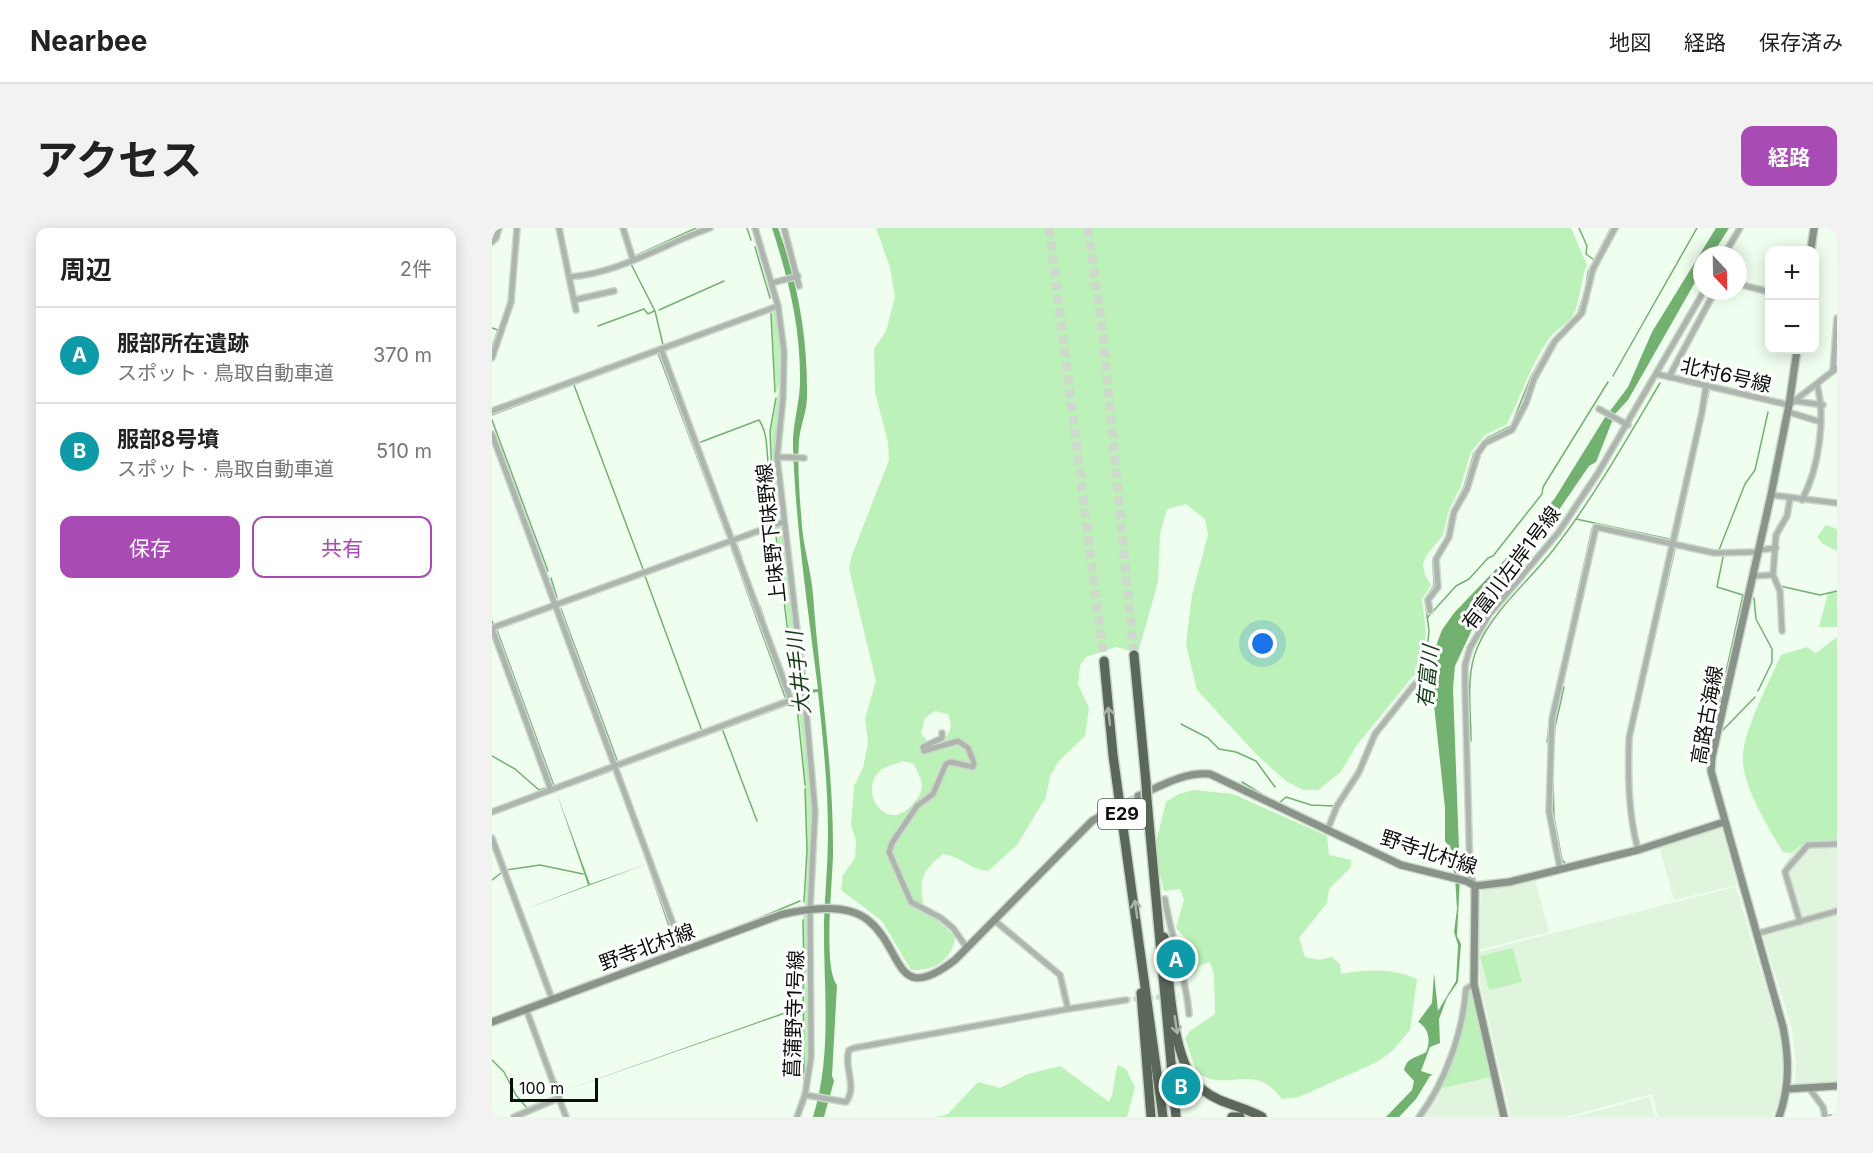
<!DOCTYPE html>
<html lang="ja">
<head>
<meta charset="utf-8">
<style>
	:root { --surface:#fff; --page:#f2f2f2; --text:#222; --muted:#767676; --line:#e0e0e0; --accent:#a94bb4 }
	body { margin:0; font-family:Inter,"Noto Sans JP",sans-serif; background:var(--page); color:var(--text) }
	.controls { position:absolute; right:18px; top:18px; display:grid; overflow:hidden; border-radius:12px; box-shadow:0 3px 15px #0003 }
	.controls button { width:54px; height:54px; display:grid; place-items:center; padding:0; border:0; border-bottom:2px solid var(--line); background:var(--surface); color:var(--text); font:30px sans-serif }
	.compass { position:absolute; left:1201px; top:18px; width:54px; height:54px; border-radius:50%; background:var(--surface); box-shadow:0 3px 15px #0003; rotate:158deg }
	.scale { position:absolute; left:18px; bottom:15px; width:88px; box-sizing:border-box; padding-left:6px; border:3px solid #0b100b; border-top:0; font-size:16px; line-height:21px; white-space:nowrap; color:#0b100b; -webkit-text-stroke:4px #fff; paint-order:stroke }
	.you { position:absolute; left:771px; top:416px; width:21px; height:21px; margin:-15px; border:4px solid #fff; border-radius:50%; background:#1a73e8; box-shadow:0 0 0 9px #1a73e833 }
	.badge { display:grid; place-items:center; width:39px; height:39px; border-radius:50%; background:var(--accent); color:#fff; font-size:20px; font-weight:700 }
	.pin { position:absolute; translate:-50% -50%; border:3px solid #fff; box-shadow:0 2px 6px #0006 }
	.list { margin:0; padding:0; list-style:none }
	h2 { display:flex; justify-content:space-between; align-items:center; height:78px; margin:0; padding:0 24px; font-size:26px }
	h2 small { font-size:20px; font-weight:400; color:var(--muted) }
	.list li { display:grid; grid-template-columns:39px 1fr auto; gap:18px; align-items:center; box-sizing:border-box; height:96px; padding:0 24px; border-top:2px solid var(--line) }
	.list b { display:block; font-size:22px; white-space:nowrap }
	.list p { margin:0; font-size:20px; white-space:nowrap; color:var(--muted) }
	.list em { font-size:20px; font-style:normal; color:var(--muted) }
	.actions { display:flex; gap:12px; padding:18px 24px }
	.actions a { flex:1; padding:14px 0; border:2px solid var(--accent); border-radius:12px; text-align:center; font-size:21px; color:var(--accent) }
	.actions .main { background:var(--accent); color:#fff }
	.map { position:relative; flex:none; width:1345px; height:889px; overflow:hidden; border-radius:12px }
	header { display:flex; align-items:center; gap:36px; box-sizing:border-box; height:84px; padding:0 30px; background:var(--surface); border-bottom:2px solid var(--line) }
	header strong { font-size:28px }
	nav { display:flex; gap:33px; margin-inline-start:auto; font-size:21px }
	.intro { display:flex; align-items:center; justify-content:space-between; box-sizing:border-box; height:144px; padding:0 36px }
	h1 { margin:0; font-size:42px }
	.button { padding:15px 27px; border-radius:12px; background:var(--accent); color:#fff; font-size:21px; font-weight:700 }
	main { display:flex; gap:36px; padding:0 36px }
	aside { flex:1; background:var(--surface); border-radius:12px; box-shadow:0 3px 15px #0003 }
	.map>svg:first-child { display:block }
</style>
</head>
<body>
<header>
<strong>Nearbee</strong>
<nav><a>地図</a><a>経路</a><a>保存済み</a></nav>
</header>
<div class="intro"><h1>アクセス</h1><a class="button">経路</a></div>
<main>
<aside>
<h2>周辺<small>2件</small></h2>
<ul class="list">
<li><span class="badge" style="background:#0f9aa8">A</span><div><b>服部所在遺跡</b><p>スポット · 鳥取自動車道</p></div><em>370 m</em></li>
<li><span class="badge" style="background:#0f9aa8">B</span><div><b>服部8号墳</b><p>スポット · 鳥取自動車道</p></div><em>510 m</em></li>
</ul>
<div class="actions"><a class="main">保存</a><a>共有</a></div>
</aside>
<div class="map">
<svg width="1345" height="889" viewBox="0 0 1345 889">
	<rect width="100%" height="100%" fill="#effeee"/>
	<!-- built -->
	<g fill="#e0f4de">
		<path d="M 1229,599 L 1245,657 L 1182,672 L 1167,618 Z"/>
		<path d="M 1345,612 L 1345,853 L 1303,856 L 1304,836 L 1300,801 L 1271,708 L 1307,698 L 1290,642 L 1299,625 L 1315,613 Z"/>
		<path d="M 1043,651 L 1057,704 L 986,722 L 989,662 Z"/>
		<path d="M 1244,659 L 1287,804 L 1290,832 L 1288,869 L 1280,889 L 1166,889 L 1160,866 L 1072,889 L 1019,889 L 988,755 L 987,724 Z"/>
		<path d="M 999,849 L 1008,889 L 930,889 L 947,861 Z"/>
		<path d="M 1158,869 L 1163,889 L 1082,889 Z"/>
	</g>
	<!-- green -->
	<g fill="#bdf1ba" fill-rule="evenodd">
		<path d="M 384,0 L 1079,0 L 1095,37 C 1088,52 1089,70 1082,85 C 1077,96 1062,102 1056,112 C 1038,138 1029,168 1015,196 L 993,207 L 979,224 L 968,260 L 957,282 L 951,307 L 934,328 L 931,336 L 933,347 L 939,357 L 930,371 L 934,404 L 928,445 L 921,448 L 905,468 L 864,518 L 849,544 L 826,562 L 811,562 L 794,553 L 766,528 L 705,462 L 694,416 L 700,367 L 716,307 L 713,291 L 694,276 L 675,281 L 668,305 L 666,354 L 646,425 L 624,419 L 594,429 L 588,437 L 586,456 L 597,480 L 593,508 L 567,533 L 558,548 L 554,569 L 525,617 L 496,643 C 479,642 470,629 451,626 C 426,646 427,655 433,686 L 447,693 L 463,709 C 460,733 442,743 419,742 L 390,693 L 349,662 L 351,647 L 363,630 L 364,612 L 359,597 L 362,558 L 371,540 L 376,515 L 373,490 L 384,453 L 357,341 L 360,327 L 397,232 L 396,214 L 383,164 L 382,121 L 394,103 L 403,69 L 398,39 ZM 443,483 L 456,486 C 460,497 460,502 452,511 L 437,515 L 429,505 L 433,490 ZM 411,533 L 422,536 C 431,555 435,561 419,578 C 393,606 365,561 389,542 C 394,538 404,536 411,533 Z"/>
		<path d="M 283,81 L 285,84 L 291,129 L 289,170 L 284,207 L 288,288 L 283,295 L 279,203 L 288,154 L 284,165 L 279,82 Z"/>
		<path d="M 287,296 L 291,300 L 311,469 L 305,470 L 284,297 Z"/>
		<path d="M 1334,297 L 1345,301 L 1345,323 L 1331,316 L 1325,309 Z"/>
		<path d="M 1345,363 L 1345,399 L 1327,399 L 1336,365 Z"/>
		<path d="M 1345,409 L 1345,612 L 1315,613 L 1299,625 L 1291,624 C 1277,601 1253,562 1251,535 C 1248,508 1278,453 1289,427 L 1315,419 L 1324,425 Z"/>
		<path d="M 310,473 L 321,597 L 316,679 L 313,679 C 316,611 314,545 306,477 L 302,476 L 302,474 Z"/>
		<path d="M 702,562 L 741,566 L 835,608 L 837,627 L 859,632 L 859,639 L 837,661 L 835,675 L 807,710 L 813,729 L 827,732 L 840,729 L 848,736 L 849,746 C 872,741 903,740 925,751 L 918,802 L 900,823 L 885,834 L 807,869 L 790,871 C 786,866 782,861 776,857 C 751,841 729,864 704,843 L 693,810 L 698,803 L 723,786 L 722,746 L 718,734 L 708,737 L 702,746 L 696,741 L 696,713 L 684,700 L 692,672 L 688,661 L 672,663 L 662,623 L 674,574 L 687,566 Z"/>
		<path d="M 315,685 L 318,762 L 312,746 L 311,686 Z"/>
		<path d="M 1021,720 L 1030,754 L 997,762 L 988,728 Z"/>
		<path d="M 312,750 C 323,785 321,854 303,887 L 312,854 Z"/>
		<path d="M 980,762 L 999,849 L 947,861 L 966,810 L 976,765 Z"/>
		<path d="M 626,837 L 634,841 L 643,859 L 635,889 L 445,889 L 456,886 L 486,854 L 508,860 L 536,846 L 568,838 L 617,874 C 624,861 621,850 626,837 Z"/>
	</g>
	<!-- water -->
	<g fill="#73b171">
		<path d="M 280,0 L 286,0 C 306,54 316,112 315,169 C 315,184 308,198 307,213 C 305,241 308,271 310,299 C 312,321 319,343 321,366 C 327,450 341,533 341,618 C 342,646 330,738 345,757 L 340,848 L 342,853 L 332,889 L 321,889 C 341,825 331,759 332,693 C 333,664 336,635 336,606 C 336,559 331,511 326,464 L 316,465 L 315,462 L 326,461 C 316,381 304,301 301,220 C 300,199 307,178 308,156 C 309,100 297,53 280,0 Z"/>
		<path d="M 1224,0 L 1237,0 L 1220,27 L 1210,27 L 1210,42 L 1136,172 L 1123,186 L 1104,234 L 1097,238 L 1034,330 L 984,393 L 963,438 L 961,460 L 968,649 L 965,708 L 969,716 L 966,754 L 955,770 L 947,791 L 948,815 L 938,819 L 929,843 L 941,847 L 938,848 L 924,871 L 907,889 L 894,889 L 920,862 L 922,853 L 912,842 C 916,828 923,831 934,824 C 939,813 937,800 926,794 L 940,775 L 942,745 L 946,783 L 964,753 L 966,717 L 962,704 L 965,681 L 963,648 L 959,633 L 961,624 L 953,613 L 953,580 L 942,477 L 942,423 L 950,402 L 962,385 L 1023,321 L 1063,270 L 1112,191 L 1136,159 L 1160,104 Z"/>
		<path d="M 64,563 L 98,656 L 155,636 L 31,682 L 96,657 Z"/>
		<path d="M 303,776 L 304,782 L 68,864 L 302,781 Z"/>
	</g>
	<g fill="none" stroke-linecap="round" stroke-linejoin="round">
		<!-- stream -->
		<g stroke="#73b171" stroke-width="1.5">
			<path d="M 255,0 L 259,12"/>
			<path d="M 1087,0 L 1095,18 L 1094,26 L 1102,32"/>
			<path d="M 263,19 L 278,70"/>
			<path d="M 143,28 L 204,0"/>
			<path d="M 139,36 L 163,83 L 171,117"/>
			<path d="M 1094,56 L 1096,44 L 1119,0"/>
			<path d="M 167,82 L 232,53"/>
			<path d="M 1086,85 L 1092,66"/>
			<path d="M 279,86 L 283,164"/>
			<path d="M 106,98 L 152,81 L 156,86 L 162,83"/>
			<path d="M 0,100 L 6,102 L 0,119"/>
			<path d="M 175,122 L 194,115"/>
			<path d="M 1121,148 L 1205,0"/>
			<path d="M 82,157 L 151,341"/>
			<path d="M 0,187 L 166,125 L 235,308"/>
			<path d="M 0,192 L 56,343"/>
			<path d="M 209,214 L 267,192 C 279,209 272,233 280,252"/>
			<path d="M 280,249 L 278,203 L 284,170"/>
			<path d="M 280,254 L 282,291"/>
			<path d="M 961,280 L 972,259 L 982,225 L 995,210 L 1019,198 L 1039,149 L 1058,115 L 1071,101"/>
			<path d="M 1084,291 L 1177,311"/>
			<path d="M 283,300 L 303,462"/>
			<path d="M 954,309 L 959,284"/>
			<path d="M 1185,311 L 1217,163"/>
			<path d="M 244,314 L 250,330"/>
			<path d="M 239,319 L 293,469"/>
			<path d="M 1227,322 L 1253,256 L 1263,242 L 1276,184"/>
			<path d="M 153,348 L 210,503"/>
			<path d="M 59,350 L 65,370"/>
			<path d="M 1288,358 L 1328,367 L 1345,363"/>
			<path d="M 1262,370 L 1264,391 L 1280,421 L 1280,434 L 1266,463"/>
			<path d="M 268,378 L 272,390"/>
			<path d="M 69,381 L 125,532"/>
			<path d="M 935,390 L 964,358 L 977,351 L 996,330 L 1001,328 L 1050,266 L 1051,259 L 1116,154"/>
			<path d="M 0,393 L 1,396"/>
			<path d="M 1078,399 L 1100,301"/>
			<path d="M 5,402 L 62,558"/>
			<path d="M 932,448 L 937,403 L 933,371 L 942,358 L 941,333 L 952,313"/>
			<path d="M 1149,468 L 1183,321"/>
			<path d="M 305,478 L 313,557"/>
			<path d="M 1225,485 L 1251,367 L 1225,359 L 1231,329"/>
			<path d="M 689,496 L 716,510 L 727,521 L 744,524 L 764,533 L 783,559"/>
			<path d="M 1231,502 L 1263,469"/>
			<path d="M 231,503 L 265,593"/>
			<path d="M 979,513 C 979,482 973,446 986,418 C 1002,381 1038,352 1062,321 C 1102,269 1135,211 1168,155"/>
			<path d="M 1055,514 L 1057,498"/>
			<path d="M 1215,525 L 1223,494"/>
			<path d="M 1061,527 L 1063,499 L 1072,459"/>
			<path d="M 0,528 L 23,541 L 47,562 L 54,560"/>
			<path d="M 129,539 L 295,477 L 302,478"/>
			<path d="M 871,542 L 884,510"/>
			<path d="M 1061,550 L 1062,590 L 1070,632 L 1074,636"/>
			<path d="M 750,554 L 780,572"/>
			<path d="M 47,569 L 119,543"/>
			<path d="M 787,575 L 794,569 L 819,577 L 842,578"/>
			<path d="M 849,577 L 865,551"/>
			<path d="M 0,618 L 9,643"/>
			<path d="M 15,642 L 48,637 L 91,646"/>
			<path d="M 0,652 L 9,645"/>
			<path d="M 312,674 L 315,622 L 313,561"/>
			<path d="M 311,692 L 312,746"/>
			<path d="M 253,696 L 308,673"/>
			<path d="M 195,718 L 238,702"/>
			<path d="M 113,748 L 185,721 L 156,637"/>
			<path d="M 311,749 L 312,853"/>
			<path d="M 62,767 L 101,752"/>
			<path d="M 29,779 L 56,769"/>
			<path d="M 0,832 L 12,844 L 24,867 L 35,880 L 59,870"/>
			<path d="M 1334,888 L 1345,886"/>
		</g>
		<!-- street-tunnel -->
		<path stroke="#cddacc" stroke-width="5" stroke-dasharray="5 2.5" stroke-linecap="butt" d="M 634,772 L 687,767"/>
		<!-- secondary-tunnel -->
		<path stroke="#cddacc" stroke-width="7" stroke-dasharray="7 3.5" stroke-linecap="butt" d="M 617,583 L 646,568"/>
		<!-- highway-tunnel -->
		<g stroke="#cddacc" stroke-width="9" stroke-dasharray="9 4.5" stroke-linecap="butt">
			<path d="M 557,0 L 612,433"/>
			<path d="M 596,0 L 610,99 L 642,427"/>
		</g>
		<!-- street casing -->
		<g stroke="#cbd8ca" stroke-width="8">
			<g id="street">
				<path d="M 67,0 L 77,49 C 126,46 172,16 218,0"/>
				<path d="M 131,0 L 141,32"/>
				<path d="M 263,0 L 286,78 L 292,124 L 291,170 L 285,229 L 313,471 L 323,583 L 318,682 L 319,829 L 313,867 L 305,889"/>
				<path d="M 292,0 L 307,58"/>
				<path d="M 0,14 L 4,10 L 7,0"/>
				<path d="M 1232,27 L 1248,0"/>
				<path d="M 77,49 L 84,82"/>
				<path d="M 280,55 L 306,48"/>
				<path d="M 1246,56 L 1278,64"/>
				<path d="M 82,72 L 122,63"/>
				<path d="M 169,121 L 299,472"/>
				<path d="M 0,130 L 19,74 L 25,0"/>
				<path d="M 1341,142 L 1345,90"/>
				<path d="M 1165,146 L 1297,177 L 1345,140"/>
				<path d="M 1177,149 L 1223,63"/>
				<path d="M 1303,173 L 1331,177"/>
				<path d="M 1107,181 L 1136,197"/>
				<path d="M 0,183 L 286,78"/>
				<path d="M 1296,184 L 1329,194"/>
				<path d="M 0,206 L 191,723"/>
				<path d="M 285,229 L 312,230"/>
				<path d="M 1279,267 L 1345,275"/>
				<path d="M 1310,272 C 1327,240 1334,191 1325,156"/>
				<path d="M 1267,322 L 1284,320"/>
				<path d="M 1261,348 L 1281,347"/>
				<path d="M 938,383 L 936,372 L 946,359 L 944,331 L 957,309 L 962,284 L 975,261 L 986,225 L 993,215 L 1020,202 L 1034,175 L 1042,151 L 1063,113 L 1090,85 L 1101,41 L 1123,0"/>
				<path d="M 0,400 L 291,294"/>
				<path d="M 0,400 L 59,562"/>
				<path d="M 1290,403 L 1288,363 L 1281,347 L 1284,307 L 1295,288 L 1298,270"/>
				<path d="M 450,505 L 450,510 L 431,519 L 432,523 L 466,513 L 476,520 L 482,535 L 481,539 L 459,534 L 454,536 L 441,566 L 425,578 L 400,615 L 397,624 L 419,674 L 449,690 L 461,700 L 475,720"/>
				<path d="M 0,584 L 299,472 L 313,471"/>
				<path d="M 835,603 L 845,578 L 867,544 L 883,506 L 922,457 L 928,451 L 932,452"/>
				<path d="M 0,610 L 60,771"/>
				<path d="M 1146,622 C 1136,584 1136,549 1137,510 L 1210,184 L 1214,158"/>
				<path d="M 1068,641 L 1057,583 L 1060,491 L 1104,299 L 1222,325 L 1266,324"/>
				<path d="M 983,658 L 978,647 L 973,457 L 973,437 L 978,420 L 997,387 L 1066,305 L 1106,245 L 1212,63"/>
				<path d="M 673,671 C 679,710 694,747 697,786"/>
				<path d="M 1308,694 L 1293,644 L 1295,641 L 1316,617 L 1345,616"/>
				<path d="M 1264,706 L 1345,683"/>
				<path d="M 34,781 L 74,889"/>
				<path d="M 576,781 L 634,772"/>
				<path d="M 1317,860 L 1331,879 L 1333,889"/>
				<path d="M 313,867 L 354,874 C 366,858 351,839 357,822 L 362,820 L 576,781 L 568,747 L 502,692"/>
				<path d="M 22,889 L 67,870"/>
				<path d="M 927,889 C 953,855 971,804 974,761 L 982,756"/>
			</g>
		</g>
		<!-- secondary casing -->
		<g stroke="#cbd8ca" stroke-width="10">
			<g id="secondary">
				<path d="M 1319,22 L 1322,0"/>
				<path d="M 646,568 C 669,558 691,544 718,546 L 909,637 L 974,653 L 983,658 L 1017,654 L 1146,622 L 1232,594"/>
				<path d="M 983,658 L 982,756 L 1012,889"/>
				<path d="M 0,794 L 288,687 C 313,681 355,674 377,693 C 412,722 402,779 463,732 L 600,593 L 617,583"/>
				<path d="M 1295,861 L 1345,858"/>
				<path d="M 1287,889 C 1298,858 1297,830 1291,799 L 1219,543 L 1220,529 L 1279,267 L 1297,177 L 1305,122"/>
			</g>
		</g>
		<!-- highway casing -->
		<g stroke="#cbd8ca" stroke-width="12">
			<g id="highway">
				<path d="M 642,427 L 654,555"/>
				<path d="M 612,433 L 621,527 L 671,889"/>
				<path d="M 655,572 L 684,889"/>
				<path d="M 672,709 C 678,749 678,837 711,862 C 728,876 751,878 770,889"/>
				<path d="M 649,765 L 659,889"/>
				<path d="M 740,889 L 748,889"/>
			</g>
		</g>
		<!-- street -->
		<use href="#street" stroke="#aeb5ae" stroke-width="5"/>
		<!-- secondary -->
		<use href="#secondary" stroke="#8a9389" stroke-width="7"/>
		<!-- highway -->
		<use href="#highway" stroke="#5a6759" stroke-width="9"/>
		<!-- highway-bridge casing -->
		<g stroke="#cbd8ca" stroke-width="12" stroke-linecap="butt">
			<path id="highway-bridge" d="M 654,555 L 655,572"/>
		</g>
		<!-- highway-bridge -->
		<use href="#highway-bridge" stroke="#5a6759" stroke-width="9"/>
	</g>
	<!-- one-way arrows -->
	<defs><path id="oneway-shaft" d="M-6 0H5M1.5-3L5.5 0L1.5 3" fill="none" stroke-width="1.6" stroke-linecap="round" stroke-linejoin="round" transform="scale(1.5)"/></defs>
	<g stroke="#acb3ac">
		<use href="#oneway-shaft" transform="translate(617 488) rotate(-96)"/>
		<use href="#oneway-shaft" transform="translate(644 681) rotate(-98)"/>
		<use href="#oneway-shaft" transform="translate(684 797) rotate(81)"/>
	</g>
	<g text-anchor="middle" stroke-width="6" stroke-linejoin="round" paint-order="stroke">
		<!-- shield labels -->
		<rect fill="#fff" stroke="#545854" stroke-width="1.5" x="606" y="571" width="48" height="30" rx="4.5"/>
		<g font-size="18" font-weight="bold" fill="#0b100b">
			<text x="630" y="592">E29</text>
		</g>
		<!-- street labels -->
		<g font-size="20" fill="#0b100b" stroke="#fff">
			<text transform="translate(1234 147) rotate(13)" y="7">北村6号線</text>
			<text transform="translate(279 305) rotate(-96)" y="7">上味野下味野線</text>
			<text transform="translate(1019 340) rotate(-53)" y="7">有富川左岸1号線</text>
			<text transform="translate(1215 487) rotate(-80)" y="7">高路古海線</text>
			<text transform="translate(937 624) rotate(18)" y="7">野寺北村線</text>
			<text transform="translate(155 719) rotate(-20)" y="7">野寺北村線</text>
			<text transform="translate(302 786) rotate(-88)" y="7">菖蒲野寺1号線</text>
		</g>
		<!-- water labels -->
		<g font-size="21" font-style="italic" fill="#154015" stroke="#fff">
			<text transform="translate(307 445) rotate(-96)" y="7">大井手川</text>
			<text transform="translate(936 449) rotate(-84)" y="7">有富川</text>
		</g>
	</g>
</svg>
<div class="controls">
<button>+</button>
<button>−</button>
</div>
<svg class="compass" viewBox="-18 -18 36 36"><path d="M0-13l5 13h-10z" fill="#e53935"/><path d="M0 13l5-13h-10z" fill="#767676"/></svg>
<div class="scale">100 m</div>
<div class="you"></div>
<div class="pin badge" style="left:684px;top:731px;background:#0f9aa8">A</div>
<div class="pin badge" style="left:689px;top:858px;background:#0f9aa8">B</div>
</div>
</main>
</body>
</html>
